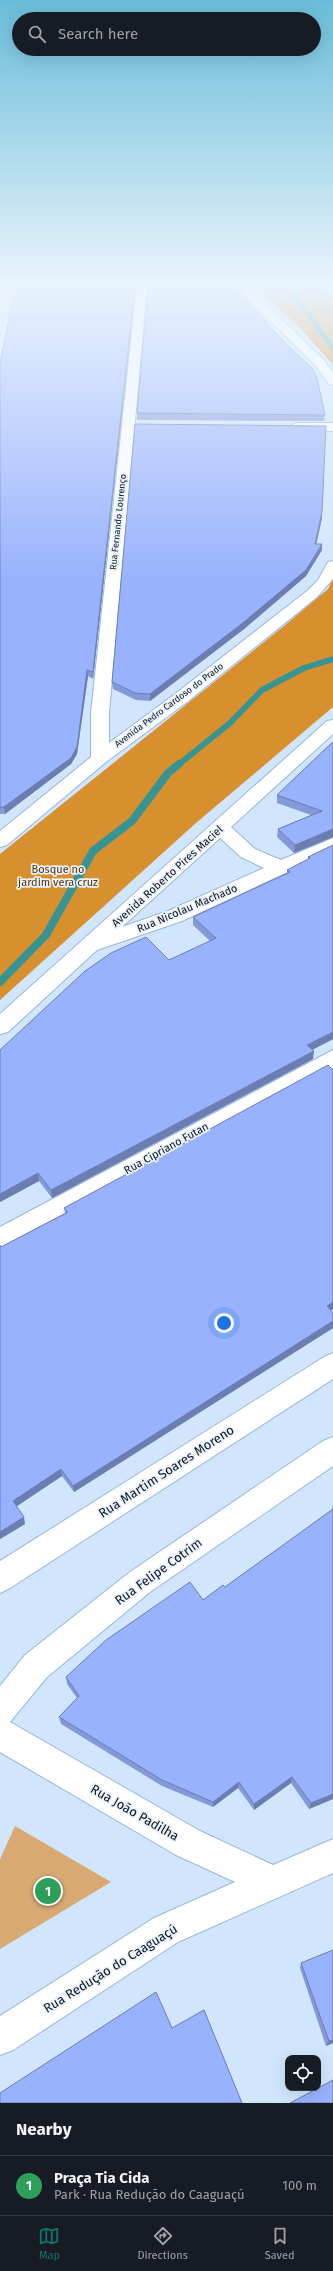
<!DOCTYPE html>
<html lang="en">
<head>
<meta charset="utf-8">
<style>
	:root { --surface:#171b24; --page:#20242c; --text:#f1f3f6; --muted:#9ea1a6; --line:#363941; --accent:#0f766e }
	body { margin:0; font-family:"Fira Sans",sans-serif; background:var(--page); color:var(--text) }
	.controls { position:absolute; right:12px; bottom:12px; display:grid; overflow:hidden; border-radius:8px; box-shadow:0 4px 16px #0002 }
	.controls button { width:36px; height:36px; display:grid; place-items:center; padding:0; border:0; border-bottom:1px solid var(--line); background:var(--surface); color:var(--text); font:20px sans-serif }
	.you { position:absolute; left:224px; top:1323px; width:14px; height:14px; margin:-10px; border:3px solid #fff; border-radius:50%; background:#1a73e8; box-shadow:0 0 0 6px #1a73e833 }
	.badge { display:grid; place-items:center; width:26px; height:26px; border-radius:50%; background:var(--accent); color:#fff; font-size:13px; font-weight:700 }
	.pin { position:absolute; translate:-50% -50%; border:2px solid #fff; box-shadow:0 1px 4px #0006 }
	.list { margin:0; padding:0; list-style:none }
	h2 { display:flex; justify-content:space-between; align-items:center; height:52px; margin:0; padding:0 16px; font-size:17px }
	h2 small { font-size:13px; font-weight:400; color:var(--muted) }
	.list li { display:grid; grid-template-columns:26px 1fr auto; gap:12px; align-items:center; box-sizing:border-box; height:60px; padding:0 16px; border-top:1px solid var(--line) }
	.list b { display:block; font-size:15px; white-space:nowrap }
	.list p { margin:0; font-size:13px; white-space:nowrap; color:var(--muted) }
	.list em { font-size:13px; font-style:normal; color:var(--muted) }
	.icon { flex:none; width:22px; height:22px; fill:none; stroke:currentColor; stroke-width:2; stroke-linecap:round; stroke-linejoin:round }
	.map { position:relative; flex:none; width:333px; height:2103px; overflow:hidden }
	.search { position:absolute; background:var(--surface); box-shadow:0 4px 16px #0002; left:12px; right:12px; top:12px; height:44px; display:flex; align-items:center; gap:10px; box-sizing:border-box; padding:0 14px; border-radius:22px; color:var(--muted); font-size:15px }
	.sheet { height:112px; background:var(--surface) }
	nav { display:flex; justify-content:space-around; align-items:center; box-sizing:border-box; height:56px; border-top:1px solid var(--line); background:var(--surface); font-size:11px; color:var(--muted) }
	nav a { display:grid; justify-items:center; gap:2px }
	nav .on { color:var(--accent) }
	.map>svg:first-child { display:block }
</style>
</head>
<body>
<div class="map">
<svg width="333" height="2103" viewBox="0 0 333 2103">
	<rect width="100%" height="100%" fill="#d1e6fd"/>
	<!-- green -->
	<path fill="#d8a973" d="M 15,1826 L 111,1882 L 0,1949 L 0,1859 Z"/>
	<!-- forest -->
	<g fill="#d8902f">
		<path d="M 254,286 L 322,286 L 333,295 L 333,365 L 299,327 Z"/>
		<path d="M 333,578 L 333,707 L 196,823 L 0,1000 L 0,854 L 284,626 L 328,589 Z"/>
	</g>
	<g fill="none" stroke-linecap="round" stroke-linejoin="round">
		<!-- stream-far2 -->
		<path stroke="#389492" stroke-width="5" d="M 287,286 L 333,348"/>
		<!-- stream-far1 -->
		<path stroke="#389492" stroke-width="6" d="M 178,765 L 230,723 L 262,690 L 304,668 L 333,659"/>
		<!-- stream -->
		<path stroke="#389492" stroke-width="8" d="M 0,982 L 46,935 L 93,851 L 132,821 L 168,773 L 179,764"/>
		<!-- minor casing -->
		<g stroke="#95b8db" stroke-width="2">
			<g id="minor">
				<path d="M 137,286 L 147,286 L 109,713 L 109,743 L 175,694 L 307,591 L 318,580 L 328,562 L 333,561 L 333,579 L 317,597 L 187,702 L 106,762 L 7,845 L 0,847 L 0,831 L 91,757 L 91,713 Z"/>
				<path d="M 235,286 L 246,286 L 323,359 L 333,373 L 333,385 L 329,384 L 315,365 Z"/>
				<path d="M 296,423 L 333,423 L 333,431 L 291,430 L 289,427 Z"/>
				<path d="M 333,720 L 333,734 L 231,827 L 255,849 L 281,860 L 333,838 L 333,851 L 182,921 L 97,950 L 8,1032 L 0,1034 L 0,1014 L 327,721 ZM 220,838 L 241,857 L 264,868 L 168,911 L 122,927 Z"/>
				<path d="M 333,1050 L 333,1068 L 0,1249 L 0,1227 Z"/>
				<path d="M 333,1353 L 333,1379 L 10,1588 L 0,1593 L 0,1561 L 324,1357 Z"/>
				<path d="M 333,1437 L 333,1466 L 150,1592 L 47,1677 L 10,1722 L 200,1831 L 273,1865 L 333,1839 L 333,1873 L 178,1942 L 13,2050 L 0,2055 L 0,2016 L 154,1918 L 235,1882 L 176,1855 L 0,1752 L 0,1686 L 25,1655 L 130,1572 L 323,1441 Z"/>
			</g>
		</g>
		<!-- minor -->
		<use href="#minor" fill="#fff" fill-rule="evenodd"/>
	</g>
	<!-- wall -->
	<g fill="#8499da">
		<path d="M 17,286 L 136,286 L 93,679 L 88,676 L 77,754 L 71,764 L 5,814 L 0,814 L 0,364 Z"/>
		<path d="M 147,286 L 233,286 L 325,415 L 324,421 L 137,420 L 137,413 L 148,286 Z"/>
		<path d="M 322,512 L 322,518 L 316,544 L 322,544 L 322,550 L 306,576 L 244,629 L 150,701 L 136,700 L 113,689 L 112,682 Z"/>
		<path d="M 333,742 L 333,837 L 294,853 L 277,837 L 278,829 L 311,815 L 277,803 L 277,795 Z"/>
		<path d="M 333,845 L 333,1039 L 312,1050 L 313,1059 L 52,1198 L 39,1181 L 0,1202 L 0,1050 L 169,960 L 210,941 L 193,925 L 193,917 L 287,874 L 287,870 L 308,860 L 308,857 Z"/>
		<path d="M 64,1208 L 333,1309 L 331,1310 L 333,1313 L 333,1328 L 74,1492 L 62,1476 L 17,1506 L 25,1524 L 0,1539 L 1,1247 L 65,1213 Z"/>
		<path d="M 333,1504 L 333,1799 L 309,1809 L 291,1783 L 254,1810 L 238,1788 L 213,1807 L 162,1786 L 61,1724 L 59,1717 L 77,1698 L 67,1684 L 66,1677 L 225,1587 L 332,1510 Z"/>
		<path d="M 333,1950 L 333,2043 L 326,2046 L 300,1968 L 301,1963 Z"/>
	</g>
	<!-- shaded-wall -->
	<g fill="#6b7db1">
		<path d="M 135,286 L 136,286 L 93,679 L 93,672 Z"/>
		<path d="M 322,512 L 322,518 L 315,550 L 315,544 Z"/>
		<path d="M 322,544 L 322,550 L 306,576 L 244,629 L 150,701 L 150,694 Z"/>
		<path d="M 87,670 L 88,676 L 77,754 L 71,764 L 5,814 L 4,807 Z"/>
		<path d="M 333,829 L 333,837 L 294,853 L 295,845 Z"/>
		<path d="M 333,1032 L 333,1039 L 306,1053 L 307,1045 Z"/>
		<path d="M 314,1051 L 313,1059 L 52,1198 L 51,1190 Z"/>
		<path d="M 38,1173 L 39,1181 L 0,1202 L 0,1194 Z"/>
		<path d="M 333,1302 L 333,1309 L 326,1314 L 327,1306 Z"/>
		<path d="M 333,1321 L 333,1328 L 74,1492 L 73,1486 Z"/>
		<path d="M 61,1469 L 62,1476 L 14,1508 L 13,1501 Z"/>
		<path d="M 24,1517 L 25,1524 L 0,1539 L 0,1532 Z"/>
		<path d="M 292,1777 L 291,1783 L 254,1810 L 254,1804 Z"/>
		<path d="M 239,1782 L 238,1788 L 213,1807 L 213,1802 Z"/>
		<path d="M 333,1794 L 333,1799 L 309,1809 L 311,1803 Z"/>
		<path d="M 333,2040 L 333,2043 L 326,2046 L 329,2041 Z"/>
	</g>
	<!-- building -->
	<g fill="#99b2fd" stroke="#6b7db1">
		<path d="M 17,286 L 135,286 L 93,672 L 87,670 L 77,747 L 71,758 L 4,807 L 0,807 L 0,364 L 13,298 Z"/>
		<path d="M 148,286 L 233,286 L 286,344 L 312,368 L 317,378 L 325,415 L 137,413 Z"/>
		<path d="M 135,424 L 326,426 L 322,512 L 315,544 L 322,544 L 306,570 L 244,622 L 150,694 L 135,693 L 112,682 Z"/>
		<path d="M 333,742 L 333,829 L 295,845 L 278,829 L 322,811 L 277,795 L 322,752 Z"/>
		<path d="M 333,845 L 333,1032 L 307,1045 L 314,1051 L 51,1190 L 38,1173 L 0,1194 L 0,1050 L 85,971 L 111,953 L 146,937 L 169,960 L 216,938 L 193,917 L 290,872 L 287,870 L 310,858 L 308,857 Z"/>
		<path d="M 328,1065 L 333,1070 L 333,1302 L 327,1306 L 333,1313 L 333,1321 L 73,1486 L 61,1469 L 13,1501 L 24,1517 L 0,1532 L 0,1245 L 1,1247 L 68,1212 L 64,1208 Z"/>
		<path d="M 333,1509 L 333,1794 L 311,1803 L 292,1777 L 254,1804 L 239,1782 L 213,1802 L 162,1780 L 59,1717 L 79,1696 L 66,1677 L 106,1640 L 190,1582 L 203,1600 L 223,1585 L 225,1587 Z"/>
		<path d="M 333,1950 L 333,2040 L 329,2041 L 301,1963 Z"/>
		<path d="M 156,1992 L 172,2028 L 204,2010 L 242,2103 L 0,2103 L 0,2093 Z"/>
		<path d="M 333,2080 L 333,2103 L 290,2103 Z"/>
	</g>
	<!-- sky -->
	<linearGradient id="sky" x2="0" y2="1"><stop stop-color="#69bcd8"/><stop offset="0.49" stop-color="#eaf4fe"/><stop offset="1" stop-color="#eaf4fe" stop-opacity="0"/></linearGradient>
	<rect width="333" height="580" fill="url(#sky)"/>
	<g text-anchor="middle" stroke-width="3.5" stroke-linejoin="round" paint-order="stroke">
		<!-- far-street labels -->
		<g font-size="9" fill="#0b1824" stroke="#ebf2f9">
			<text transform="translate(118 522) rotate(-84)" y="3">Rua Fernando Lourenço</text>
			<text transform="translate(169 705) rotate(-37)" y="3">Avenida Pedro Cardoso do Prado</text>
		</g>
		<!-- park labels -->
		<g font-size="11" fill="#50320b" stroke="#ebf2f9">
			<text x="58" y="873">Bosque no<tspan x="58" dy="13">jardim vera cruz</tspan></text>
		</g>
		<!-- street labels -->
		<g font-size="11" fill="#0b1824" stroke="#ebf2f9">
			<text transform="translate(167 876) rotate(-42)" y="4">Avenida Roberto Pires Maciel</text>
			<text transform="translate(187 908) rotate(-23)" y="4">Rua Nicolau Machado</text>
			<text transform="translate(166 1148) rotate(-29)" y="4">Rua Cipriano Futan</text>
		</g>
		<!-- near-street labels -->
		<g font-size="13" fill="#0b1824" stroke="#ebf2f9">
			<text transform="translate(166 1471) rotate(-33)" y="5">Rua Martim Soares Moreno</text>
			<text transform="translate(158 1571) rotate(-36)" y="5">Rua Felipe Cotrim</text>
			<text transform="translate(135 1812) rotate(30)" y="5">Rua João Padilha</text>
			<text transform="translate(110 1968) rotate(-32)" y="5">Rua Redução do Caaguaçú</text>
		</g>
	</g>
</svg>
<div class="controls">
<button><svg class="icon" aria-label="locate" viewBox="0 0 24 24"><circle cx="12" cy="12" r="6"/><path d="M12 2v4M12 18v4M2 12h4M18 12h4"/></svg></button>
</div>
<div class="you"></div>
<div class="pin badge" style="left:48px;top:1891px;background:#2e9e5b">1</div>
<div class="search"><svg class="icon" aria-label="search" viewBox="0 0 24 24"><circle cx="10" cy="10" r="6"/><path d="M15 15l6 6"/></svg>Search here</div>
</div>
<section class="sheet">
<h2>Nearby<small></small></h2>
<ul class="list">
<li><span class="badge" style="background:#2e9e5b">1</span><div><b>Praça Tia Cida</b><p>Park · Rua Redução do Caaguaçú</p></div><em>100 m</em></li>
</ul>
</section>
<nav>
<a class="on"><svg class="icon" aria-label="map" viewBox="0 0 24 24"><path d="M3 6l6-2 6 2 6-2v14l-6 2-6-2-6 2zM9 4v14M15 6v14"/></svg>Map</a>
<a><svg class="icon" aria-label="directions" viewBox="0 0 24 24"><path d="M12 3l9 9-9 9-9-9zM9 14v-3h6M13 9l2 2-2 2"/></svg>Directions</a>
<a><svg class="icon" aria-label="saved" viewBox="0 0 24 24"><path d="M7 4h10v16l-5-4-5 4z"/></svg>Saved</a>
</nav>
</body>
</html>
